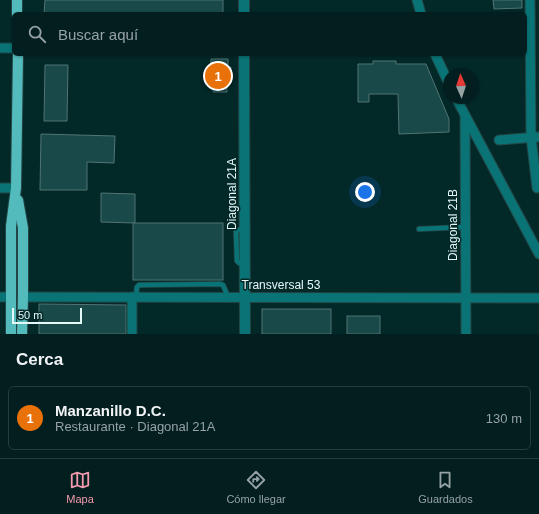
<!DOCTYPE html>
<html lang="es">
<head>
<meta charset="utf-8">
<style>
	:root { --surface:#021e1e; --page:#102b2b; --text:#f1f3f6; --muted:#96a2a4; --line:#233c3c; --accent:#f29aae }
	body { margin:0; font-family:Arial,sans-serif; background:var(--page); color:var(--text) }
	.compass { position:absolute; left:443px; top:68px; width:36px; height:36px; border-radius:50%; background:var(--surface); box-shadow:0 1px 3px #0004; rotate:357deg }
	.scale { position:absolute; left:12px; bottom:10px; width:70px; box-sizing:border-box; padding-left:4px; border:2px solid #e5f8f8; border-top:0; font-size:11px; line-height:14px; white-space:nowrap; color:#e5f8f8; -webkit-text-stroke:3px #032828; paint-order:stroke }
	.you { position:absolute; left:365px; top:192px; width:14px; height:14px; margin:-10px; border:3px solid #fff; border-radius:50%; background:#1a73e8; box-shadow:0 0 0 6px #1a73e833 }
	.badge { display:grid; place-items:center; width:26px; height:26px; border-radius:50%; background:var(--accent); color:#fff; font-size:13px; font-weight:700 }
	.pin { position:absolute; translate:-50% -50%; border:2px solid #fff; box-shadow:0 1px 4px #0006 }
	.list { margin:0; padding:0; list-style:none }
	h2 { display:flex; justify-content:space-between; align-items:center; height:52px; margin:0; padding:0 16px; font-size:17px }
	h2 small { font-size:13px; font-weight:400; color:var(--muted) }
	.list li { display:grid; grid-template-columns:26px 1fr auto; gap:12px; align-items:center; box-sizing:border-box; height:64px; margin:0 8px 8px; padding:0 8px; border:1px solid var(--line); border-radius:6px }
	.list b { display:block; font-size:15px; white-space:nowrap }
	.list p { margin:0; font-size:13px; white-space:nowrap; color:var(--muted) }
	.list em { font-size:13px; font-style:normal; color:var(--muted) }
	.icon { flex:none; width:22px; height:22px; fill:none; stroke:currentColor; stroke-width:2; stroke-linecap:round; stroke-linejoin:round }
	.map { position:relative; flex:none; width:539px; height:334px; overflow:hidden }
	.search { position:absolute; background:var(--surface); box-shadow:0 1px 3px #0004; left:12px; right:12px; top:12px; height:44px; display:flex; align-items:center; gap:10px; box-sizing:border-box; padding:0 14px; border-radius:6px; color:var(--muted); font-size:15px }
	.sheet { height:124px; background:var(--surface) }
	nav { display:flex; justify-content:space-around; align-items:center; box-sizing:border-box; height:56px; border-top:1px solid var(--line); background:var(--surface); font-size:11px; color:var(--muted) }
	nav a { display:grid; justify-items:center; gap:2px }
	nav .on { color:var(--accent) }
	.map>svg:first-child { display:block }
</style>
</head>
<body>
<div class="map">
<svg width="539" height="334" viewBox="0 0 539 334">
	<rect width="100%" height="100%" fill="#032828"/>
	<!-- building -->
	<g fill="#194949" stroke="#517474">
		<path d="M 45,0 L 223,0 L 223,14 L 44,14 Z"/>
		<path d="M 493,0 L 522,0 L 522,8 L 494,9 Z"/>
		<path d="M 211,59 L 228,59 L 228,67 L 231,67 L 231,75 L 226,75 L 227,92 L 213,92 L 214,76 L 210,76 Z"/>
		<path d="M 373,61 L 396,61 L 396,64 L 426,64 L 449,119 L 449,132 L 399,134 L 398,94 L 369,94 L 369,102 L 358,102 L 358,64 L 373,64 Z"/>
		<path d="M 45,65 L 68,65 L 67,121 L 44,121 Z"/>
		<path d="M 41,134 L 115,136 L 114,163 L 87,162 L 87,190 L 40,190 Z"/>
		<path d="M 101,193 L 135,194 L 135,223 L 101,222 Z"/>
		<rect x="133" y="223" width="90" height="57"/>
		<path d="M 39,304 L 126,305 L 126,334 L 39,334 Z"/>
		<rect x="262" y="309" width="69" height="25"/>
		<rect x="347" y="316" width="33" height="18"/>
	</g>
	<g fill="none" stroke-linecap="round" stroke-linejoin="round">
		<!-- service casing -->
		<g stroke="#234545" stroke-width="6">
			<g id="service">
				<path d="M 419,229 L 465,227"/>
				<path d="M 244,264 L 239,263 L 237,261 L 236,231 L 245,228"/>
				<path d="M 136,297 L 137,287 L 139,285 L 220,284 L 223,285 L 228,297"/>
			</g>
		</g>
		<!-- minor casing -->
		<g stroke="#234545" stroke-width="11">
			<g id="minor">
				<path d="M 417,0 L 421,14"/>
				<path d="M 530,0 L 531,137 L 537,188"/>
				<path d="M 0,48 L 14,48"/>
				<path d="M 435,54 L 449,84"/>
				<path d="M 456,98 L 539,254"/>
				<path d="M 465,117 L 466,334"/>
				<path d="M 499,140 L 539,137"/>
				<path d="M 0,188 L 16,188"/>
				<path d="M 0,297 L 11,297"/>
				<path d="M 23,297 L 539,298"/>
				<path d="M 132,334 L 132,297"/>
			</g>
		</g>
		<!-- tertiary casing -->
		<g stroke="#234545" stroke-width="12">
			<g id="tertiary">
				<path d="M 244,0 L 244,14"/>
				<path d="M 244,54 L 245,334"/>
			</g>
		</g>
		<!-- primary casing -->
		<g stroke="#234545" stroke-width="12">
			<g id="primary">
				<path d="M 17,0 L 17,14"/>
				<path d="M 18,200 L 23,228 L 23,297 L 22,334"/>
				<path d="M 11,334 L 11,226 L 16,188 L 18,54"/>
			</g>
		</g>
		<!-- service -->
		<use href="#service" stroke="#097375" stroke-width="4.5"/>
		<!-- minor -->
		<use href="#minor" stroke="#097375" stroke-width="9"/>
		<!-- tertiary -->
		<use href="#tertiary" stroke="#097375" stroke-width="10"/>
		<!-- primary -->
		<use href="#primary" stroke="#54bbbc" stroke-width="10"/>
	</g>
	<g text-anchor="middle" stroke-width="3" stroke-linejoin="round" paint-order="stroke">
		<!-- street labels -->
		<g font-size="12" fill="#e5f8f8" stroke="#032828">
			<text transform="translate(232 194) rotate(-90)" y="4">Diagonal 21A</text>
			<text transform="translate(453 225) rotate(-90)" y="4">Diagonal 21B</text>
			<text x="281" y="289">Transversal 53</text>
		</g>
	</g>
</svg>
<svg class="compass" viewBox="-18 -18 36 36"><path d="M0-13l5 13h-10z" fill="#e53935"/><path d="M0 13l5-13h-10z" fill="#96a2a4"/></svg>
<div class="scale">50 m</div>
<div class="you"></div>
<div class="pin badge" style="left:218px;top:76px;background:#e8710a">1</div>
<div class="search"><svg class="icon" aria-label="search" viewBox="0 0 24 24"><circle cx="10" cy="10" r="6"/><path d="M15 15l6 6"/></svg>Buscar aquí</div>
</div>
<section class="sheet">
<h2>Cerca<small></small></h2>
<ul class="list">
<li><span class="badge" style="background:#e8710a">1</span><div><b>Manzanillo D.C.</b><p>Restaurante · Diagonal 21A</p></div><em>130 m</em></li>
</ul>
</section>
<nav>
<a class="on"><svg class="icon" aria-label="map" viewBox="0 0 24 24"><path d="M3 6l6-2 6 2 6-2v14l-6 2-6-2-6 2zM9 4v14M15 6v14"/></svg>Mapa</a>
<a><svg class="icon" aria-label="directions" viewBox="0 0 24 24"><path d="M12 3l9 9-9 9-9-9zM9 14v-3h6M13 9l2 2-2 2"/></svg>Cómo llegar</a>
<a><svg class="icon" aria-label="saved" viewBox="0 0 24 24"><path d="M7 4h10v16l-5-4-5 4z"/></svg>Guardados</a>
</nav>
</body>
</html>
